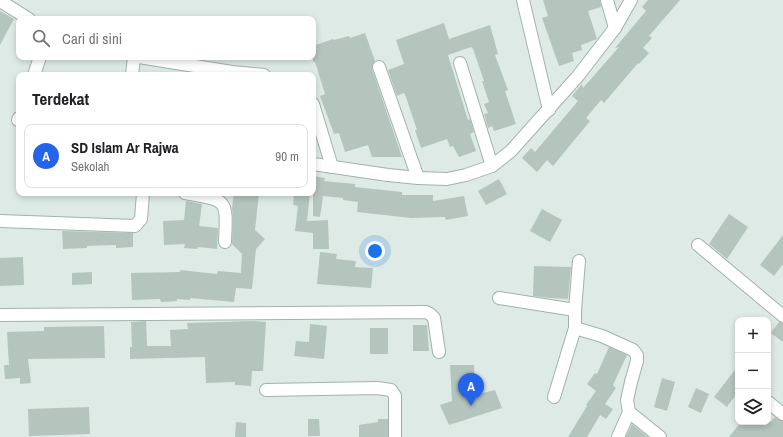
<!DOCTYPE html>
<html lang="id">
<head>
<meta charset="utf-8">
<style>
	:root { --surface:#fff; --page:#f6f6f6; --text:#202124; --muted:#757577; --line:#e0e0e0; --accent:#2563eb }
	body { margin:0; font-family:"Archivo Narrow",sans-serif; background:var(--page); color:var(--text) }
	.controls { position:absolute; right:12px; bottom:12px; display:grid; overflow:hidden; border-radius:8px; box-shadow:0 2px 6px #0003 }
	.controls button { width:36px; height:36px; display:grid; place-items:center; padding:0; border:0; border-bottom:1px solid var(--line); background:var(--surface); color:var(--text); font:20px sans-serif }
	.you { position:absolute; left:375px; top:251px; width:14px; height:14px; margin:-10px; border:3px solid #fff; border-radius:50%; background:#1a73e8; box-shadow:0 0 0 6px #1a73e833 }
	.badge { display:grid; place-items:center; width:26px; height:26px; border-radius:50%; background:var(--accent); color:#fff; font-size:13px; font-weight:700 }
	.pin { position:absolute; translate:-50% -33px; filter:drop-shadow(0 1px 2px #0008) }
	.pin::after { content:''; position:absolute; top:21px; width:14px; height:12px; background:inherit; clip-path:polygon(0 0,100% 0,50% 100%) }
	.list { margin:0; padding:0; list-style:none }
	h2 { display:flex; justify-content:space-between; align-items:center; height:52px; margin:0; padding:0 16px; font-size:17px }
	h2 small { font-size:13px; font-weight:400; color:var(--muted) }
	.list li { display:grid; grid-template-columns:26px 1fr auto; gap:12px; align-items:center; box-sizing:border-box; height:64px; margin:0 8px 8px; padding:0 8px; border:1px solid var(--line); border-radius:8px }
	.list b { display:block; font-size:15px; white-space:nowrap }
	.list p { margin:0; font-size:13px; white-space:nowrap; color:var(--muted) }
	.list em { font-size:13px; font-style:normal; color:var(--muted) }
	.icon { flex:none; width:22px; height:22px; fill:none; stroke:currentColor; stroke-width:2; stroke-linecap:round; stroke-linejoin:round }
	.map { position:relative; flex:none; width:783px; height:437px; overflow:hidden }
	.search { position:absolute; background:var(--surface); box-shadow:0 2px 6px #0003; left:16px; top:16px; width:300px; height:44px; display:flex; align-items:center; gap:10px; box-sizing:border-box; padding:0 14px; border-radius:8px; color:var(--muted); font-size:15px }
	.panel { position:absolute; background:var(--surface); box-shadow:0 2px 6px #0003; left:16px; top:72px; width:300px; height:124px; border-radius:8px }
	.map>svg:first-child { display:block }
</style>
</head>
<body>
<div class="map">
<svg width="783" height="437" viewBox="0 0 783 437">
	<rect width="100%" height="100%" fill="#deeae5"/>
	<!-- building -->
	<g fill="#b4c5be">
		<path d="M 543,0 L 600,0 L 601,7 L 588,11 L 597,39 L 581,45 L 582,50 L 572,53 L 574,61 L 559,66 L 542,18 L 548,16 Z"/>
		<path d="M 648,0 L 680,0 L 649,36 L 652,38 L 643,48 L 649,53 L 639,64 L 638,63 L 604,103 L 601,100 L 586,118 L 590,121 L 553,166 L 547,160 L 537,172 L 522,158 L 531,148 L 535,152 L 578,101 L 572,96 L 582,84 L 583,88 L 619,47 L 615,48 L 646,11 L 642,7 Z"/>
		<path d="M 0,11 L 14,19 L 0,45 Z"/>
		<path d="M 444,23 L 449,39 L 490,25 L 498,54 L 495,55 L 508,90 L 505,91 L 516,124 L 494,131 L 492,126 L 488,128 L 484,114 L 488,113 L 484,104 L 489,102 L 482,81 L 484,81 L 473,49 L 471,47 L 448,55 L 468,120 L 470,119 L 474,132 L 470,134 L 476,151 L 459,157 L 453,146 L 450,147 L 447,139 L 421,148 L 415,130 L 417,130 L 406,97 L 404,93 L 397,96 L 388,70 L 404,64 L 396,40 Z"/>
		<path d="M 365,33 L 375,61 L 372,65 L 372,69 L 402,157 L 372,157 L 368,145 L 345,152 L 339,133 L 334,134 L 320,96 L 325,94 L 315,62 L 313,62 L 313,46 L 333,39 L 334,40 L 349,36 L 350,38 Z"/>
		<path d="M 313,176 L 325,178 L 324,181 L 355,184 L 355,187 L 402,192 L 402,195 L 433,195 L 433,201 L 464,196 L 468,216 L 446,220 L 445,217 L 411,218 L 357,212 L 358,202 L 343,200 L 343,198 L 323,196 L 320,217 L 313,216 Z"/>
		<path d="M 499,179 L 507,194 L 486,205 L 478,191 Z"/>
		<path d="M 234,193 L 259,193 L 255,230 L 265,239 L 256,249 L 252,289 L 236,288 L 234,302 L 190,298 L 190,300 L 177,299 L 177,301 L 161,302 L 160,299 L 132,300 L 131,273 L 180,272 L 180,270 L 217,274 L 218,271 L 241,273 L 242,254 L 232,244 L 233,217 L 232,208 Z"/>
		<path d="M 294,193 L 310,193 L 307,221 L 328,220 L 329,249 L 313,249 L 313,233 L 295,231 L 298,206 L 293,205 Z"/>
		<path d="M 186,201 L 202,204 L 199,226 L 218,228 L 217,249 L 198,247 L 197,249 L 184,248 L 185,244 L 164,245 L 163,221 L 184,220 Z"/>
		<path d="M 542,209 L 562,220 L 550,242 L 530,231 Z"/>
		<path d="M 729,214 L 748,227 L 727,259 L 709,244 Z"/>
		<path d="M 62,231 L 133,233 L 133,247 L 116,248 L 116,245 L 87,246 L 87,248 L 63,249 Z"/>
		<path d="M 783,235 L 783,264 L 774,276 L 760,265 Z"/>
		<path d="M 320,252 L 337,254 L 336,259 L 356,261 L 355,267 L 373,268 L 371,288 L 317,284 Z"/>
		<path d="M 23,257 L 24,285 L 0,286 L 0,258 Z"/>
		<path d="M 534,266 L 571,267 L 568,299 L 550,298 L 533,296 Z"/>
		<path d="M 92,272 L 92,284 L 72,285 L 72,273 Z"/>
		<path d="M 146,321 L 147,346 L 171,346 L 170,330 L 188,329 L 187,323 L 253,321 L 266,322 L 263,371 L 252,371 L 251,386 L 235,385 L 235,382 L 206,383 L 205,357 L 130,359 L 130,347 L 132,347 L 131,322 Z"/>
		<path d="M 779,322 L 783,323 L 783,342 L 771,333 Z"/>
		<path d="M 310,324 L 327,326 L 324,359 L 294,356 L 296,341 L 309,342 Z"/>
		<path d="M 413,325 L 427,325 L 429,351 L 413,351 Z"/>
		<path d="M 104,326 L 105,358 L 28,359 L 31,383 L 20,384 L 20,378 L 5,379 L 4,365 L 9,365 L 7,332 L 44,331 L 44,327 Z"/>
		<rect x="370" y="328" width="18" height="26"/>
		<path d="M 609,347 L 627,355 L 613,385 L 616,388 L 605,404 L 613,409 L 606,419 L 600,415 L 587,437 L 568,437 L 587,406 L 586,405 L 596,391 L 587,384 L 595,373 L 597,374 Z"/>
		<path d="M 450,365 L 474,365 L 475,395 L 495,390 L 502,408 L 449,425 L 440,405 L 452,401 Z"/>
		<path d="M 738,366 L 738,392 L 727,407 L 714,397 Z"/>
		<path d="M 662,378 L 675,382 L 667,411 L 654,407 Z"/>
		<path d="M 696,388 L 709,394 L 701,413 L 688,407 Z"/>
		<path d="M 89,407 L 90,434 L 29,436 L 28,409 Z"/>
		<path d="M 775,417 L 783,421 L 783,437 L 729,437 L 741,422 L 771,422 Z"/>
		<path d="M 308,419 L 319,419 L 320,436 L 308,436 Z"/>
		<path d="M 378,419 L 388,419 L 388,437 L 359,437 L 359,425 L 378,422 Z"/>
		<path d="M 236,422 L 246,423 L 246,437 L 235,437 Z"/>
		<path d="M 632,424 L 648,437 L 626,437 Z"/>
	</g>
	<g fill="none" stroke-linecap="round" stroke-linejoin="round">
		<!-- minor casing -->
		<g stroke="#a1b2ac" stroke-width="14">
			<g id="minor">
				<path d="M 523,0 L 549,110"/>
				<path d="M 607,0 L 615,28"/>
				<path d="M 0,1 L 29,19"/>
				<path d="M 139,57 L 232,72 L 264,75"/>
				<path d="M 460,63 L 492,166"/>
				<path d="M 379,67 L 418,178"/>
				<path d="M 34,75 L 40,57"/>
				<path d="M 132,75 L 134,57"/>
				<path d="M 313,104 L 332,167"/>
				<path d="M 18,120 L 19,118"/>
				<path d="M 313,164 L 388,175 L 418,178 L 447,179 L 466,175 L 492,166 L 511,151 L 578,76 L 615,28 L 631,0"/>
				<path d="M 185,193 C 228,201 227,198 225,242"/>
				<path d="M 0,221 L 135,226 L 141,219 L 143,193"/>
				<path d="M 698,245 L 783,316"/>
				<path d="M 499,298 L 575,310"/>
				<path d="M 0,315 L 426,312 L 430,314 L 434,318 L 439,352"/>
				<path d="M 575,328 L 575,310 L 579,261"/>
				<path d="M 266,390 L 377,388 L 391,390 L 395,396 L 395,437"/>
				<path d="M 554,397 L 575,328 L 602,336 L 633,350 L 637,355 L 637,361 L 631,382 L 627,400 L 629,412"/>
				<path d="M 768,402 L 783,414"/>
				<path d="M 618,437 L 629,412 L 660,437"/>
			</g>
		</g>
		<!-- minor -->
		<use href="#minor" stroke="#fff" stroke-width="12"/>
	</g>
</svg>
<div class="controls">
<button>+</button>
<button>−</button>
<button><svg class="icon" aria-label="layers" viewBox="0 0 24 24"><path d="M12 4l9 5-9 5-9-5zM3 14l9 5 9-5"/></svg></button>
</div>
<div class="you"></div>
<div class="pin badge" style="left:471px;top:406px">A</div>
<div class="search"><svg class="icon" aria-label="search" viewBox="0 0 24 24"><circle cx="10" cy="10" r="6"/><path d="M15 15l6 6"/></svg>Cari di sini</div>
<section class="panel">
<h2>Terdekat<small></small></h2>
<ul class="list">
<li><span class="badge">A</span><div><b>SD Islam Ar Rajwa</b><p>Sekolah</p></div><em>90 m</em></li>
</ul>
</section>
</div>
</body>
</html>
